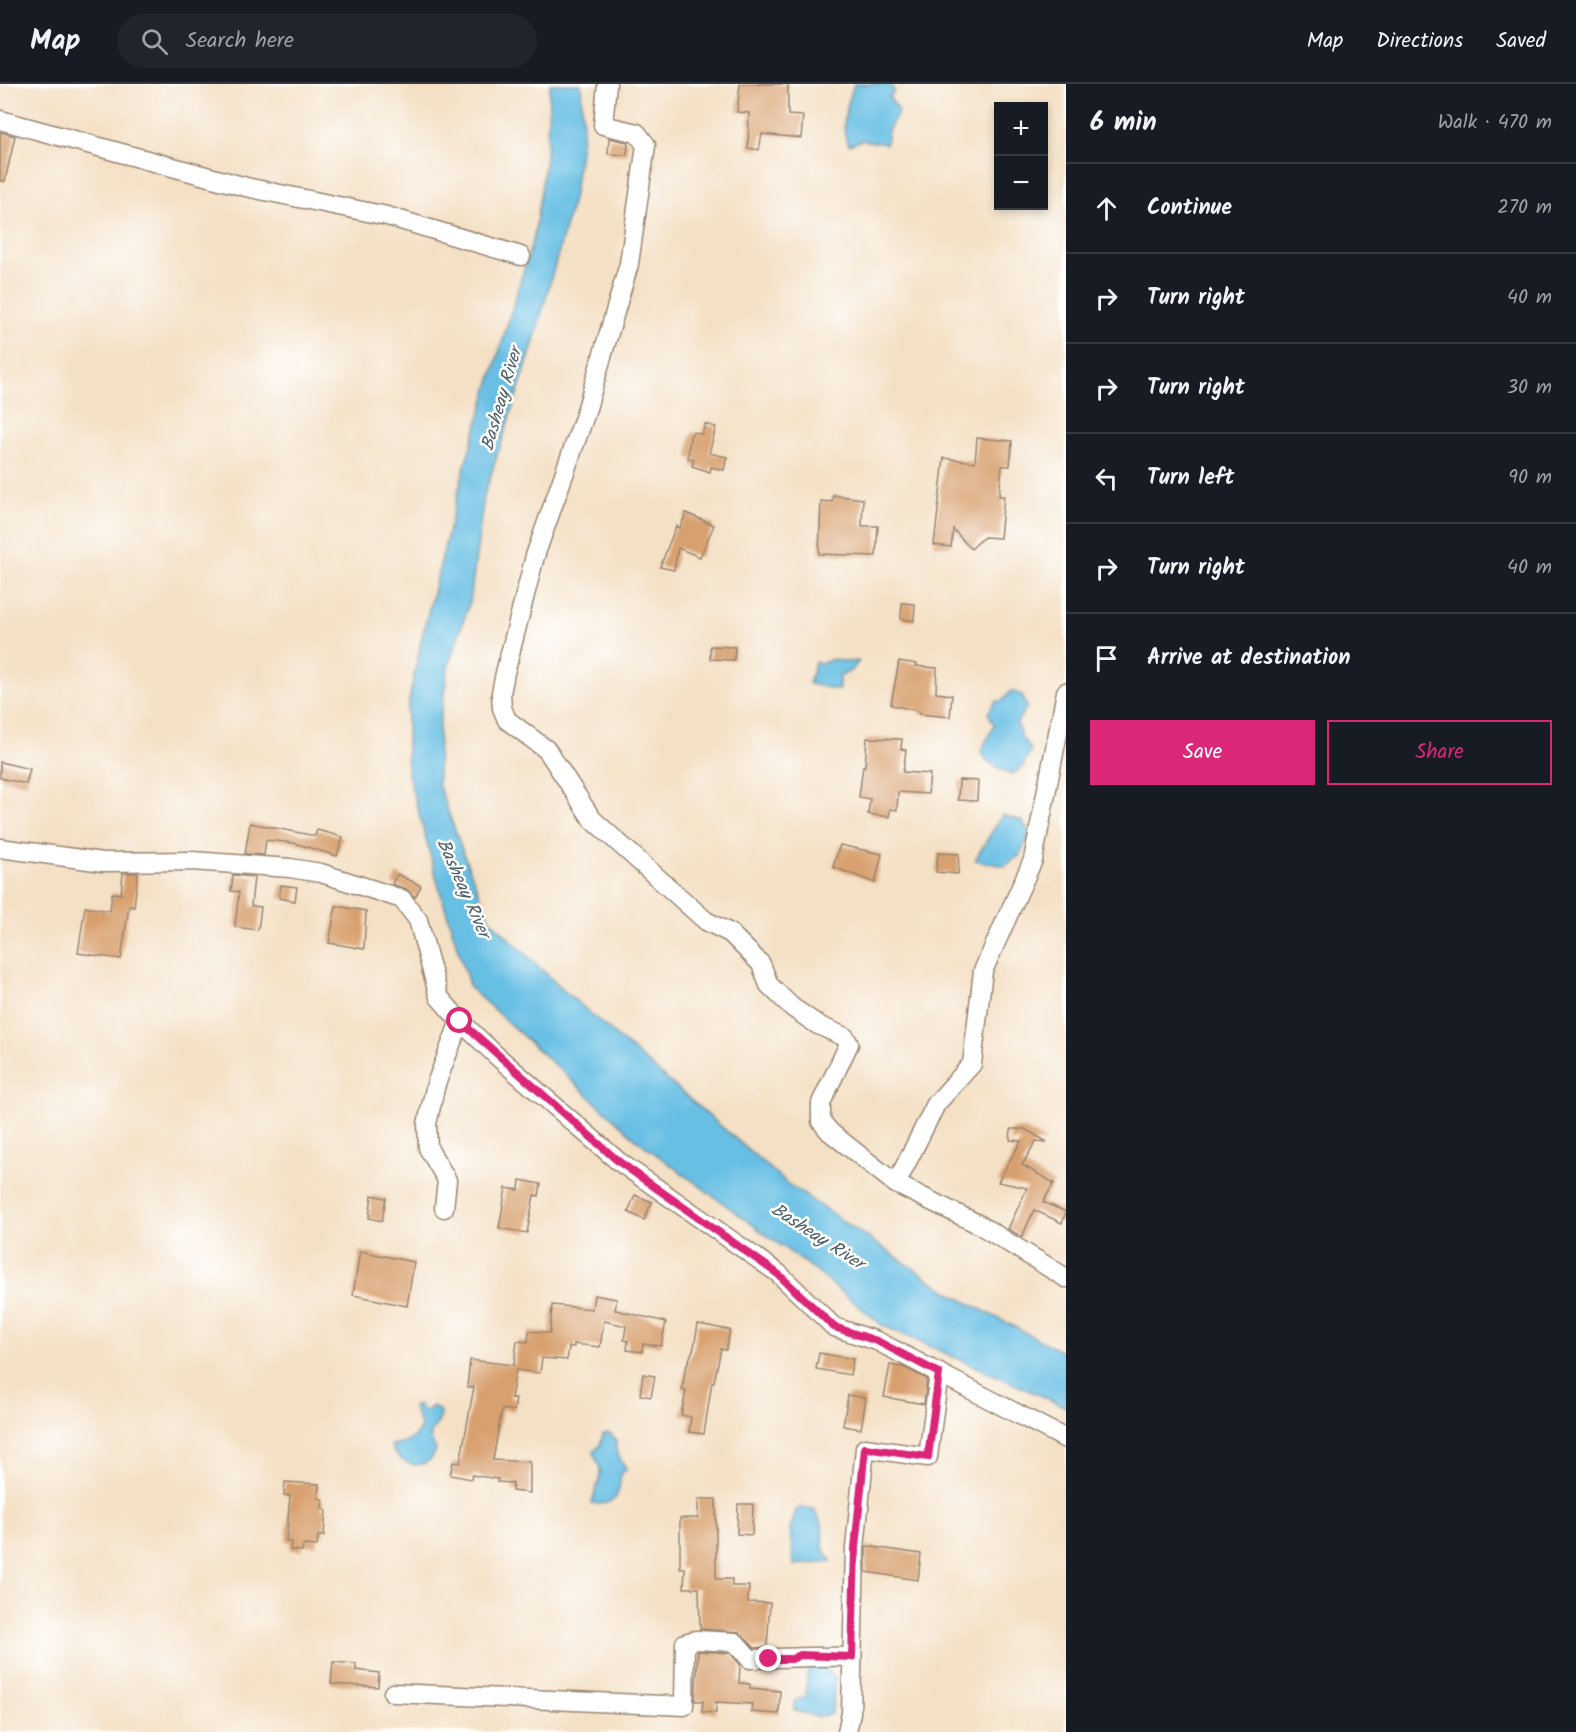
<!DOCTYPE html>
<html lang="en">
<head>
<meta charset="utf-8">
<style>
	:root { --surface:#171b24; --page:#20242c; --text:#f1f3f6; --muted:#9ea1a6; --line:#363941; --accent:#db2777 }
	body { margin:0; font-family:Kalam,sans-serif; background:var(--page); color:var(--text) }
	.controls { position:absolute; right:18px; top:18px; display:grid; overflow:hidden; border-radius:0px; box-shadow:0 3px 9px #0003 }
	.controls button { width:54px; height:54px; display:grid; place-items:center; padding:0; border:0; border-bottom:2px solid var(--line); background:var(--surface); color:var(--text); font:30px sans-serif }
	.stop { position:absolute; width:18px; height:18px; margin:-14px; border:4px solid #db2777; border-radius:50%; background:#fff }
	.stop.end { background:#db2777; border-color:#fff; box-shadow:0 2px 6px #0008 }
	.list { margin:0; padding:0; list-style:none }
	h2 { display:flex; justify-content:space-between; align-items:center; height:78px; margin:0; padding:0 24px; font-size:26px }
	h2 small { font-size:20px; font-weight:400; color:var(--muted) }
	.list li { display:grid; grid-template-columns:39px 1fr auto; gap:18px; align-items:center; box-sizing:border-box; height:90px; padding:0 24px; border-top:2px solid var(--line) }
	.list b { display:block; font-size:22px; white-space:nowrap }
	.list em { font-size:20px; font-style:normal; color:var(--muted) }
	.actions { display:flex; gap:12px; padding:18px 24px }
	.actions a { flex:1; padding:14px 0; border:2px solid var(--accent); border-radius:0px; text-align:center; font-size:21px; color:var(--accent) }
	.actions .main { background:var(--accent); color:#fff }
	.icon { flex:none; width:33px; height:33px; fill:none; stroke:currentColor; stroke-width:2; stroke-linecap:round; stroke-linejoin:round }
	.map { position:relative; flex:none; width:1066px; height:1648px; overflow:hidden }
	header { display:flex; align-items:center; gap:36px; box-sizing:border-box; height:84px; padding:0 30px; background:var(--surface); border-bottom:2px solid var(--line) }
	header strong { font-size:28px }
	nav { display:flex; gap:33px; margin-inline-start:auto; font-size:21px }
	.search { width:420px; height:54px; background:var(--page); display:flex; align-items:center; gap:15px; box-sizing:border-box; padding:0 21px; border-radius:33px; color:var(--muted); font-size:22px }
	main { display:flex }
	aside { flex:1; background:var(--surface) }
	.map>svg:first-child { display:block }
</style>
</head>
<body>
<header>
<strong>Map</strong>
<div class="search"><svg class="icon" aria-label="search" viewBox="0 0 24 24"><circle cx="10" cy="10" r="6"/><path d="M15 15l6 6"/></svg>Search here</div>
<nav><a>Map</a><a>Directions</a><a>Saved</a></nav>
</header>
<main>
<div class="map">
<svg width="1066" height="1648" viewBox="0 0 1066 1648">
	<rect width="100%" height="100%" fill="#fff"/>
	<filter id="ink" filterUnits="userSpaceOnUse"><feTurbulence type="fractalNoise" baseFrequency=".0167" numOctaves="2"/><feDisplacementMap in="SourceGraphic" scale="12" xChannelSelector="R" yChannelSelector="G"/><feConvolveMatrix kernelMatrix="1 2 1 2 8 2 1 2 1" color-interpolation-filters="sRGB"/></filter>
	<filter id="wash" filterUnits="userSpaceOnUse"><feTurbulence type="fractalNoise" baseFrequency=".008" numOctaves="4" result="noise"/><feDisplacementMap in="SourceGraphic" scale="24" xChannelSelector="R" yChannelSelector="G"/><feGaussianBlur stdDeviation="1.35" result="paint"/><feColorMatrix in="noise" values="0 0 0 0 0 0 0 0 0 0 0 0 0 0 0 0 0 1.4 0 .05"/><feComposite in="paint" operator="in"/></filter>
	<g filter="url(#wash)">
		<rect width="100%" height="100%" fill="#f4e0c4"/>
		<!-- water -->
		<g fill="#67bfe4" stroke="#517481" stroke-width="1.5">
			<path d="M 550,0 L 581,0 L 583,46 L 573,115 L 532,264 L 484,412 L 470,517 L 448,583 L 439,643 L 438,700 L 467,779 L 490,836 L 562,905 L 788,1100 L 950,1209 L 1066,1270 L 1066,1323 L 882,1241 L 813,1185 L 638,1057 L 470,904 L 440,807 L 407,686 L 407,627 L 421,557 L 465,381 L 534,152 L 546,73 Z"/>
			<path d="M 854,0 L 891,0 L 894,8 L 889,13 L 899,27 L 888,47 L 886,60 L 862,56 L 849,61 C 838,43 848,19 854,0 Z"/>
			<path d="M 833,575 L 848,578 L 859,577 L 852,586 L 839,593 L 839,606 L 809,600 L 815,578 L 823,579 Z"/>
			<path d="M 1011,607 L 1022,611 L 1027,623 L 1017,638 L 1021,653 L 1031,665 L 1023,682 L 1011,691 L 988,678 L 981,668 L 994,641 L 988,629 L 996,617 L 1002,617 Z"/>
			<path d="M 1002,731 L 1022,737 L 1030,749 L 1020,771 L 1005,782 L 975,776 Z"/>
			<path d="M 418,1321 L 425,1328 L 433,1322 L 440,1327 L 439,1337 C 430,1349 427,1351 436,1365 C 429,1391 396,1381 391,1361 C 406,1359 414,1357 421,1343 L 413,1323 Z"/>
			<path d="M 610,1349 L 616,1356 C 614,1372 621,1373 627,1386 L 621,1388 C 619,1411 618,1423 592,1419 C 594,1409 601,1396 600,1385 C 599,1379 594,1375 594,1367 L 600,1361 L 603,1350 Z"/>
			<path d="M 803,1423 L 814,1425 L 822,1440 L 823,1464 L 832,1478 L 794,1481 L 790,1446 L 796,1426 Z"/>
			<path d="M 809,1576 L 818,1578 L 835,1593 L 832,1630 L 816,1633 L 794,1626 L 794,1617 L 805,1613 Z"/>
		</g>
		<g id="blocks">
			<!-- building -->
			<g fill="#d8a06e">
				<path d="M 740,0 L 788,0 L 788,31 L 803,32 L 801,54 L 762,50 L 759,66 L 748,64 L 749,29 L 737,28 Z"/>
				<path d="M 0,48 L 15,52 L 5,97 L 0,97 Z"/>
				<path d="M 609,54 L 628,58 L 627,71 L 608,70 Z"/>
				<path d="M 705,340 L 716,343 L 709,369 L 727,373 L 724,386 L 711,383 L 710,388 L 692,382 L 694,375 L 688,374 L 690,353 L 693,348 L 702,350 Z"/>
				<path d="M 977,354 L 1012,357 L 1010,382 L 1002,382 L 999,412 L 1004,412 L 1000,454 L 984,453 L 971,465 L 953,445 L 951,463 L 934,461 L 944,374 L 975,378 Z"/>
				<path d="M 833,411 L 863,415 L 862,442 L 878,442 L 876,472 L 819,470 L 821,417 L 832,418 Z"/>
				<path d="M 686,429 L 714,441 L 700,473 L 678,464 L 674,486 L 660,483 L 676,442 L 680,444 Z"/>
				<path d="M 902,519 L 915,520 L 914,537 L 901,535 Z"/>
				<path d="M 710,562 L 735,563 L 734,576 L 710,575 Z"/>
				<path d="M 899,577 L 917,580 L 916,582 L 937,584 L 936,609 L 952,611 L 950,633 L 919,630 L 919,627 L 891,621 Z"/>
				<path d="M 867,654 L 902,655 L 901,665 L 906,666 L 903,688 L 930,690 L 928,710 L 898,708 L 897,726 L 890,725 L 889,733 L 868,730 L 870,715 L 859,713 L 863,682 L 865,682 Z"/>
				<path d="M 0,678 L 30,685 L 26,700 L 0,694 Z"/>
				<path d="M 959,696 L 978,697 L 977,717 L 958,716 Z"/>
				<path d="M 250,739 L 315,752 L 317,746 L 343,753 L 337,772 L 294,759 L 266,756 L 264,771 L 245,770 Z"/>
				<path d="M 840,761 L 882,770 L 875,799 L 833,783 Z"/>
				<path d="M 938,769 L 959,770 L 958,790 L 936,788 Z"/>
				<path d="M 123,789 L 138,789 L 134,823 L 129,822 L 121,875 L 78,869 L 85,823 L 110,827 L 112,809 L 121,810 Z"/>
				<path d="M 397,790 L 421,802 L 415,813 L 406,805 L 392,800 Z"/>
				<path d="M 233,791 L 254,793 L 251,822 L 261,823 L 258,846 L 235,843 L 239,808 L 231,807 Z"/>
				<path d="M 281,801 L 297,803 L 295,817 L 279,814 Z"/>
				<path d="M 336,822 L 366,827 L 364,865 L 329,859 Z"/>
				<path d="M 1011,1045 L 1025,1045 L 1047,1058 L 1036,1057 L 1022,1081 L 1054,1099 L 1043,1118 L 1066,1128 L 1062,1139 L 1034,1126 L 1022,1153 L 1008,1145 L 1027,1104 L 998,1098 L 1021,1057 L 1010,1056 Z"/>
				<path d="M 520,1096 L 541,1100 L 539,1112 L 534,1111 L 527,1149 L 499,1144 L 506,1104 L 519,1106 Z"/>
				<path d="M 372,1111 L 386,1114 L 382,1137 L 369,1134 Z"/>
				<path d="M 635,1111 L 652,1118 L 644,1136 L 628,1128 Z"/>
				<path d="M 360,1167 L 414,1178 L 407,1222 L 353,1211 Z"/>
				<path d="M 594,1211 L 617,1215 L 615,1226 L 666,1238 L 661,1262 L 643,1260 L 642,1268 L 627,1266 L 628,1257 L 624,1256 L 626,1242 L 604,1237 L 600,1263 L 574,1260 L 574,1263 L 569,1263 L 567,1276 L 542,1274 L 540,1289 L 516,1286 L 511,1314 L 516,1315 L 514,1327 L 502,1325 L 493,1376 L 530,1378 L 530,1409 L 512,1407 L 513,1399 L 497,1398 L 498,1395 L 472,1391 L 471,1395 L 450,1391 L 453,1378 L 460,1379 L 474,1303 L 467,1303 L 470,1276 L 514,1281 L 517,1257 L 528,1258 L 529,1247 L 550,1249 L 552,1221 L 592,1225 Z"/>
				<path d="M 698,1240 L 730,1246 L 726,1266 L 721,1265 L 714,1298 L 712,1298 L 704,1350 L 689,1348 L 691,1333 L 681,1331 L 686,1307 L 682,1306 L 685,1286 L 694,1263 Z"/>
				<path d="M 819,1269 L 853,1275 L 850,1291 L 816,1285 Z"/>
				<path d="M 890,1281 L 903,1283 L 927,1295 L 924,1320 L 884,1313 Z"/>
				<path d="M 643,1290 L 655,1292 L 651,1313 L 640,1311 Z"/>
				<path d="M 848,1311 L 866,1314 L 861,1345 L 843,1342 Z"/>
				<path d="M 285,1398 L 319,1400 L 318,1414 L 323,1415 L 322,1425 L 326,1426 L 324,1452 L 318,1452 L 317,1462 L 303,1461 L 302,1467 L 290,1466 L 291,1458 L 286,1457 L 290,1412 L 284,1411 Z"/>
				<path d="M 698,1415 L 716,1415 L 716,1495 L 732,1495 L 732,1502 L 749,1502 L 748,1518 L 770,1519 L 767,1563 L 755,1564 L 739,1548 L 700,1545 L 699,1504 L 684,1504 L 685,1484 L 680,1484 L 680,1434 L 698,1434 Z"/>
				<path d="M 738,1420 L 753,1420 L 752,1451 L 737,1450 Z"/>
				<path d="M 866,1462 L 921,1470 L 918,1496 L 866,1488 Z"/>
				<path d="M 698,1567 L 730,1569 L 740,1580 L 739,1599 L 750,1600 L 750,1604 L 780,1607 L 779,1630 L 751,1628 L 752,1620 L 716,1618 L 716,1629 L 702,1628 L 703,1617 L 695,1617 Z"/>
				<path d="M 333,1578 L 356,1580 L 356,1586 L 379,1589 L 378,1603 L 331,1600 Z"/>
			</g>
		</g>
	</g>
	<g filter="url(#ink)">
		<use href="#blocks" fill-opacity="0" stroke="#988571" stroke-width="1.5"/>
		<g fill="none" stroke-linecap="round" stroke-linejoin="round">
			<!-- street casing -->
			<g stroke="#988571" stroke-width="21">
				<g id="street">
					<path d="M 607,0 L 603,41 L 637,49 L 646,61 L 629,180 L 585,331 L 535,472 L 505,589 L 501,609 L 502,624 L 507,636 L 547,666 L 592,735 L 706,837 L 730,849 L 761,880 L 769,901 L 793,924 L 818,941 L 845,953 L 849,960 L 821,1019 L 821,1037 L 830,1048 L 896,1100 L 980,1141 L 1066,1194"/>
					<path d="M 0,36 L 246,103 L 387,132 L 521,172"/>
					<path d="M 0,764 L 103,778 L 192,777 L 290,784 L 321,789 L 402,815 L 418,836 L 439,913 L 460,937 L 498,973 L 618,1077 L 778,1189 L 834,1243 L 877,1257 L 1066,1355"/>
					<path d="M 896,1100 L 936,1020 L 972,980 L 983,887 L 1033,776 L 1066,608"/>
					<path d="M 444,1124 L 447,1096 L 428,1064 L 427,1040 L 436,1000 L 460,937"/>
					<path d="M 393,1609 L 684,1622 L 685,1559 L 696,1556 L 735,1558 L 750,1575 C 785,1574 817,1572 852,1573"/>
					<path d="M 847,1648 L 851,1629 L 855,1464 L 865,1364 L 928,1373 L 939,1289"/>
				</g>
			</g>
			<!-- street -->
			<use href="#street" stroke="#fff" stroke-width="18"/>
		</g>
	</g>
	<g fill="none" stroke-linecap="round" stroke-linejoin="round" filter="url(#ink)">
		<!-- route -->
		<path stroke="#db2777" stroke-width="8" d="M 460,937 L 618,1077 L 778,1190 L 834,1243 L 877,1257 L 939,1289 L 928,1373 L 865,1364 L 855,1464 L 852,1573 L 800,1571 L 792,1575 L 769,1575"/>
	</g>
	<g text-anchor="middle" stroke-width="5" stroke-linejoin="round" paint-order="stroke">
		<!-- water labels -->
		<g font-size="18" font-style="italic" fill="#4a5e63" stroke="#fff">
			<text transform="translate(501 315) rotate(-74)" y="6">Basheay River</text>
			<text transform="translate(464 804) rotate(66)" y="6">Basheay River</text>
			<text transform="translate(818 1152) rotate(33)" y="6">Basheay River</text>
		</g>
	</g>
</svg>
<div class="controls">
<button>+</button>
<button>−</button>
</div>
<div class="stop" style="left:460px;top:937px"></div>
<div class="stop end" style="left:769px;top:1575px"></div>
</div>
<aside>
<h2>6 min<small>Walk · 470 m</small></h2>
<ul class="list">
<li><svg class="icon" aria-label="ahead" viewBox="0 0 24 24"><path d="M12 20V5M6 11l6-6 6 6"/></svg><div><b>Continue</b></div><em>270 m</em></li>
<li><svg class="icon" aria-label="right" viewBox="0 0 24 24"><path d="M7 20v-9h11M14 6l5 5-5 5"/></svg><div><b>Turn right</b></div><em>40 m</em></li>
<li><svg class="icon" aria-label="right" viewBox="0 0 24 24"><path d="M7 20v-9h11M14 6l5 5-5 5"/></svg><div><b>Turn right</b></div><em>30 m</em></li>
<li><svg class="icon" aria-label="left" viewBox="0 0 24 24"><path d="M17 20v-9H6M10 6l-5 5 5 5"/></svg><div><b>Turn left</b></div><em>90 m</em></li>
<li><svg class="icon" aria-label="right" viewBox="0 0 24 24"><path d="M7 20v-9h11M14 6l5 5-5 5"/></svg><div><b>Turn right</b></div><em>40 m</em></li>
<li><svg class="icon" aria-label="arrive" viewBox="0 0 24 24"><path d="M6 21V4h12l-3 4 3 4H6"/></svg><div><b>Arrive at destination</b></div></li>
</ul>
<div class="actions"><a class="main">Save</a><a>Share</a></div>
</aside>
</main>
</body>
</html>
